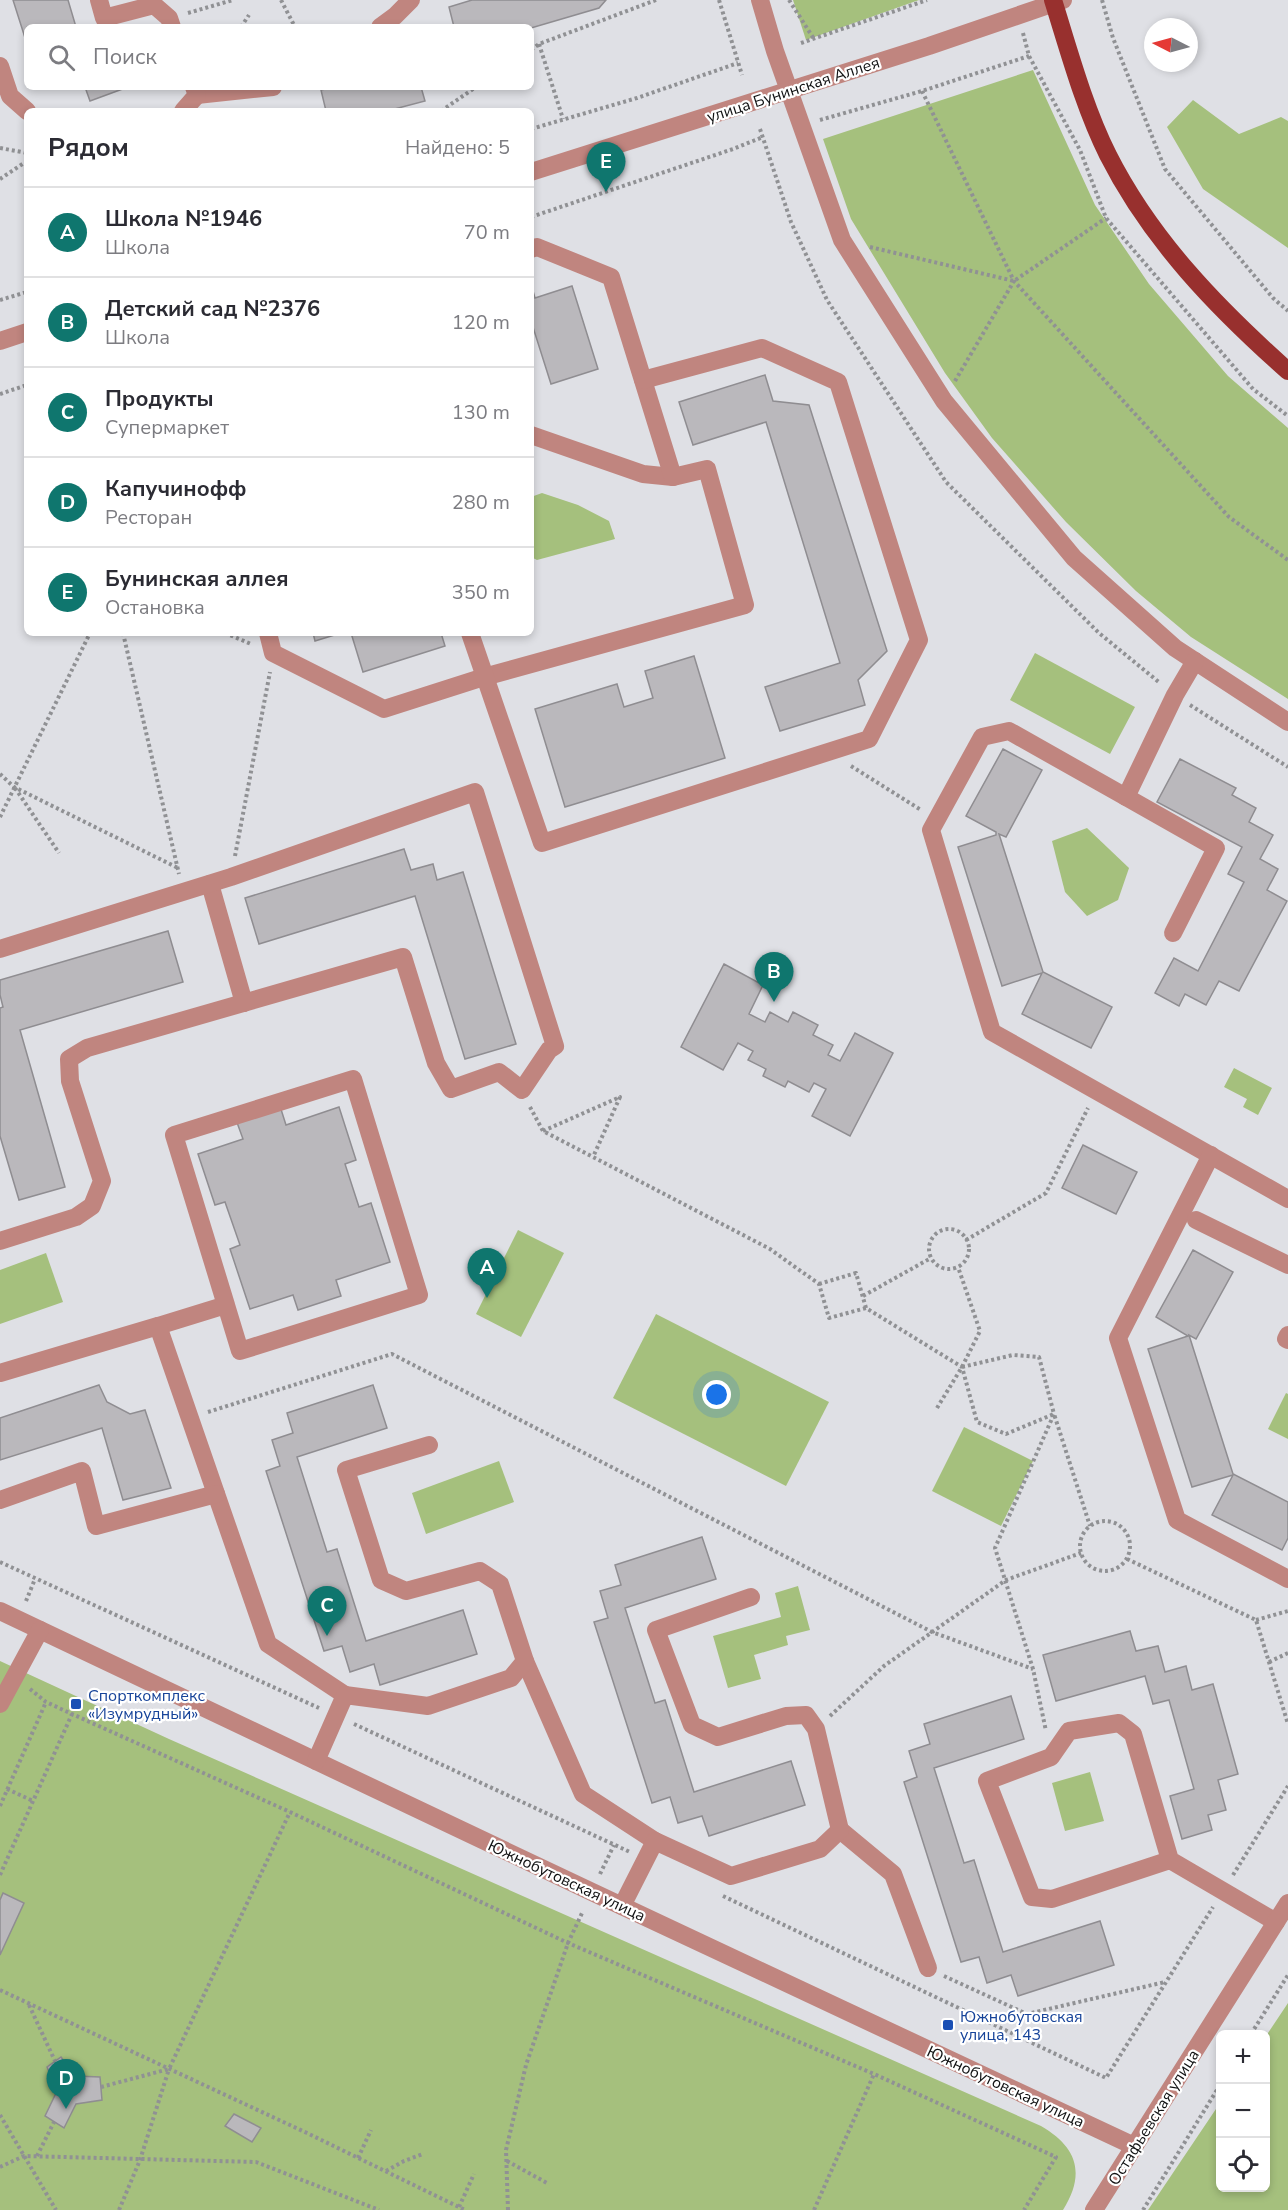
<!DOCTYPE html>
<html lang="ru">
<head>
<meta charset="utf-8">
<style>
	:root { --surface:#fff; --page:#f7f7f7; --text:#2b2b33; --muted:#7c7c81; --line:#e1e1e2; --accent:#0f766e }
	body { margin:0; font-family:"Nunito Sans",sans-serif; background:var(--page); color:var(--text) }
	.controls { position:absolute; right:18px; bottom:18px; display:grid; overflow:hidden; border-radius:9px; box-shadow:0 3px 9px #0003 }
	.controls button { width:54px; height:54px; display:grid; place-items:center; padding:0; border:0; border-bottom:2px solid var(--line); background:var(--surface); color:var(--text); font:30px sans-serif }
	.compass { position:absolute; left:1144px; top:18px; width:54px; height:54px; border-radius:50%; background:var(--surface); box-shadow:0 3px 9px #0003; rotate:276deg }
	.you { position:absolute; left:717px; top:1395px; width:21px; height:21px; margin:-15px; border:4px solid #fff; border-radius:50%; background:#1a73e8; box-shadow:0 0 0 9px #1a73e833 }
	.badge { display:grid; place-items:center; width:39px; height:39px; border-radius:50%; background:var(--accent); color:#fff; font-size:20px; font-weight:700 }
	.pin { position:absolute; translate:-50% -50px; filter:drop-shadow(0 2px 3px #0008) }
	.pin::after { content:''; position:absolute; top:32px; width:21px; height:18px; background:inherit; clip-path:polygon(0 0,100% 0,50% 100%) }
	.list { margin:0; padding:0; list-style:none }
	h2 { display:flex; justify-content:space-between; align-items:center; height:78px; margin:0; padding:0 24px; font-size:26px }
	h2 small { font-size:20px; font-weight:400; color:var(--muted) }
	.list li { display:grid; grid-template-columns:39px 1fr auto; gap:18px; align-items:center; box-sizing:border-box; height:90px; padding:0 24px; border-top:2px solid var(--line) }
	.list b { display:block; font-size:22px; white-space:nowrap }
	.list p { margin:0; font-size:20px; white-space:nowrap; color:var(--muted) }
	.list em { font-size:20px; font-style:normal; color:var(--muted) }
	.icon { flex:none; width:33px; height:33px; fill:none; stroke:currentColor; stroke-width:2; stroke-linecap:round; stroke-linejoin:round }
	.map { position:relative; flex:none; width:1288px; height:2210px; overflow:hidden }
	.search { position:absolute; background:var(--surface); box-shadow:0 3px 9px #0003; left:24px; top:24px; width:510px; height:66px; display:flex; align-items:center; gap:15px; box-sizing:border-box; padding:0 21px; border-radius:9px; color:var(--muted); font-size:22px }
	.panel { position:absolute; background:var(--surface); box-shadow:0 3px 9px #0003; left:24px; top:108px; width:510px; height:528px; border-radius:9px }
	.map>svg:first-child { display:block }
</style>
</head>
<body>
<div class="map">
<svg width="1288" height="2210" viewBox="0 0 1288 2210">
	<rect width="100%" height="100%" fill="#dfe0e5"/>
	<!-- green -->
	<g fill="#a5c07d">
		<path d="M 793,0 L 919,0 L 806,40 Z"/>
		<path d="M 1033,70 L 1095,205 L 1149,284 L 1228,376 L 1288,428 L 1288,699 L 1191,637 L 1136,591 L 1066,522 L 992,438 L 945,373 L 851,219 L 823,139 Z"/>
		<path d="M 1193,100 L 1239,134 L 1281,117 L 1288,121 L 1288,248 L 1203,189 L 1167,127 Z"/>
		<path d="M 542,493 L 578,505 L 609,521 L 615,539 L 537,560 L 531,557 L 531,497 Z"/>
		<path d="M 1035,653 L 1135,707 L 1110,754 L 1010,700 Z"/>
		<path d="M 1087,828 L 1129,868 L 1118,900 L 1087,916 L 1065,892 L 1052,841 Z"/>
		<path d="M 1234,1068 L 1272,1088 L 1258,1115 L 1243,1107 L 1247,1099 L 1224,1087 Z"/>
		<path d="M 518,1230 L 564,1253 L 521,1337 L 476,1314 Z"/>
		<path d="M 46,1253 L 63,1302 L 0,1324 L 0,1270 Z"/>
		<path d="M 656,1314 L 829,1402 L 786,1486 L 613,1398 Z"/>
		<path d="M 1286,1393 L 1288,1394 L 1288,1439 L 1268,1429 Z"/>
		<path d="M 964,1427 L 1033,1461 L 1001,1526 L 932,1491 Z"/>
		<path d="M 499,1461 L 514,1502 L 426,1534 L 412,1493 Z"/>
		<path d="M 798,1586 L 810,1630 L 786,1636 L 788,1645 L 754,1655 L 761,1679 L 728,1688 L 713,1636 L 781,1617 L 775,1593 Z"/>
		<path d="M 0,1661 L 169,1739 L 1041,2126 C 1077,2147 1086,2173 1063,2210 L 0,2210 Z"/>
		<path d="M 1090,1772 L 1104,1821 L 1065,1831 L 1052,1783 Z"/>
		<path d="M 1288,2003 L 1288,2210 L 1148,2210 L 1220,2103 L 1220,2188 L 1266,2188 L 1266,2036 Z"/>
	</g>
	<!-- building -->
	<g fill="#bab8bc" stroke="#8f8d91" stroke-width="1.5">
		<path d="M 13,0 L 68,0 L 76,27 L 27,27 L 27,44 Z"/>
		<path d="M 472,0 L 606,0 L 599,8 L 531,28 L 454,27 L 449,7 Z"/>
		<path d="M 85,87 L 128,87 L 90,101 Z"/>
		<path d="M 333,87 L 421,87 L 425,101 L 387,111 L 326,111 L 321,90 Z"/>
		<path d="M 531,284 L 535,298 L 572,286 L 598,369 L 551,384 L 531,321 Z"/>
		<path d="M 765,375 L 773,401 L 809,405 L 887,651 L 858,680 L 865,705 L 780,731 L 765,687 L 840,663 L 766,422 L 693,445 L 679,402 Z"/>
		<path d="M 313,633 L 341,633 L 315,641 Z"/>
		<path d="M 351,633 L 441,633 L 445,646 L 363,672 Z"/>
		<path d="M 694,656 L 725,758 L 565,807 L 535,709 L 617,684 L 624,707 L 653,698 L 645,671 Z"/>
		<path d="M 1003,749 L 1042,770 L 1006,837 L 999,834 L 1043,972 L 1112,1007 L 1091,1048 L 1022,1014 L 1042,973 L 1002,986 L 958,847 L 996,835 L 996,832 L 966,816 Z"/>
		<path d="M 1180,759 L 1236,788 L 1232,795 L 1256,808 L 1249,822 L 1273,835 L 1260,859 L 1278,869 L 1267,890 L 1287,901 L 1239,991 L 1219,981 L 1206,1005 L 1185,994 L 1179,1006 L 1155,993 L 1174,958 L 1198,971 L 1244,882 L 1228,874 L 1242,847 L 1157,802 Z"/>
		<path d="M 404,849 L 411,870 L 433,864 L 437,880 L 463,872 L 516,1044 L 465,1059 L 415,896 L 259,944 L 245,898 Z"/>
		<path d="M 168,931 L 183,982 L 20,1030 L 65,1187 L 19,1200 L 0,1136 L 0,1008 L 3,1007 L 0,995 L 0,980 Z"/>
		<path d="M 724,964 L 763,985 L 749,1014 L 765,1022 L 770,1012 L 788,1022 L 793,1012 L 818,1025 L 813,1035 L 833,1045 L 828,1055 L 840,1061 L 855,1033 L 893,1053 L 850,1136 L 812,1116 L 826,1089 L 814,1083 L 809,1092 L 788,1081 L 785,1087 L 763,1076 L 766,1069 L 748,1060 L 753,1051 L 738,1043 L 723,1070 L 681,1047 Z"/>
		<path d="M 279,1103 L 286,1125 L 339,1107 L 356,1160 L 345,1164 L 359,1207 L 371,1203 L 390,1262 L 336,1280 L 341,1296 L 298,1310 L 293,1295 L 250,1309 L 230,1249 L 240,1245 L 225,1202 L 215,1205 L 198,1154 L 243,1139 L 235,1117 Z"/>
		<path d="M 1083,1145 L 1137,1172 L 1116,1214 L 1062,1188 Z"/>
		<path d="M 1193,1250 L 1233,1272 L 1196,1339 L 1189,1335 L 1233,1474 L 1288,1502 L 1288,1538 L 1282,1550 L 1212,1515 L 1233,1475 L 1192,1487 L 1148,1349 L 1188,1336 L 1156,1317 Z"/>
		<path d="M 99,1385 L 107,1402 L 130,1414 L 145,1410 L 171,1488 L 123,1500 L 102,1428 L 0,1460 L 0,1418 Z"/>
		<path d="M 373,1385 L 387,1428 L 297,1457 L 327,1552 L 337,1549 L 366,1641 L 463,1610 L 477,1654 L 380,1685 L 374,1664 L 350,1672 L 342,1646 L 324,1651 L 266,1471 L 280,1466 L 272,1440 L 293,1433 L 287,1413 Z"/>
		<path d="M 702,1537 L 716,1579 L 625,1608 L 655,1703 L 665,1700 L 694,1792 L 791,1761 L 805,1805 L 709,1836 L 702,1816 L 678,1823 L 670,1797 L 652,1803 L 594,1622 L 608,1618 L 600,1591 L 621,1585 L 615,1565 Z"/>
		<path d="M 1130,1631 L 1136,1651 L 1158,1646 L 1165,1672 L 1186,1666 L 1192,1690 L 1213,1684 L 1238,1774 L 1218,1780 L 1226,1810 L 1208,1815 L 1212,1830 L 1182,1839 L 1170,1796 L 1194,1789 L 1169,1700 L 1153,1704 L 1145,1676 L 1056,1701 L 1043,1655 Z"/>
		<path d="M 1011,1696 L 1024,1739 L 934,1768 L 964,1863 L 974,1860 L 1003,1952 L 1100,1921 L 1114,1965 L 1018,1996 L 1011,1975 L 987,1983 L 979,1957 L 961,1962 L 904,1782 L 917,1777 L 909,1751 L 930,1744 L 924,1724 Z"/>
		<path d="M 3,1893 L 24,1903 L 0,1955 L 0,1900 Z"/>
		<path d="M 61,2057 L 75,2076 L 100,2077 L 102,2100 L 76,2104 L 64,2128 L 45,2116 L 57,2091 L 47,2067 Z"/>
		<path d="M 234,2114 L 261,2128 L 252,2142 L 225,2126 Z"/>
	</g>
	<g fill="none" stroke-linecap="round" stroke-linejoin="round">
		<!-- path -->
		<g stroke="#909194" stroke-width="4" stroke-dasharray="3 3" stroke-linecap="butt">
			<path d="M 281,0 L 295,27"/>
			<path d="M 719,0 L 742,75"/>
			<path d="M 789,0 L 814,39"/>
			<path d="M 1102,0 L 1113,38 L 1165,169 L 1273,298 L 1288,311"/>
			<path d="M 188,13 L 233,0"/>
			<path d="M 241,27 L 249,15"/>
			<path d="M 1023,33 L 1029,56 L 1080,150 L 1106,218 L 1253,389 L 1288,416"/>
			<path d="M 801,43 L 927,0"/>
			<path d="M 539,44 L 563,119"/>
			<path d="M 531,50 L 539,44 L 656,0"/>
			<path d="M 922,91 L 1014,281 L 1229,517 L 1288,560"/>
			<path d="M 441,111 L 476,87"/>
			<path d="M 820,120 L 922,91 L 1029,56"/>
			<path d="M 531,129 L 637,98 L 738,63"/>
			<path d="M 760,129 L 791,222 L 827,300 L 946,482 L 1099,633 L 1160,683"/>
			<path d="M 0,148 L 27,153"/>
			<path d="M 0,179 L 27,161"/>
			<path d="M 531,217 L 733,149 L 763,137"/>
			<path d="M 870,247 L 1014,281 L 1106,218"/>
			<path d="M 0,300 L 27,292"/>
			<path d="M 955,381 L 1014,281"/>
			<path d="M 0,394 L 27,385"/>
			<path d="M 123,633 L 179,874"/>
			<path d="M 225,633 L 251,644"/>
			<path d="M 1190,705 L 1288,767"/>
			<path d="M 851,766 L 921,810"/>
			<path d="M 0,774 L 14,787 L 178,868"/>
			<path d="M 15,788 L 59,853"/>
			<path d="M 0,817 L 90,633"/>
			<path d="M 235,856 L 270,672"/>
			<path d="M 530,1107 L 543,1131 L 770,1249 L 819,1284 L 829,1318 L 866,1308 L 962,1367 L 977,1422 L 1006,1434 L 1054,1414 L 1090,1526"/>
			<path d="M 543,1131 L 620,1097 L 593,1157"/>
			<circle cx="949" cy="1249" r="20"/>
			<path d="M 966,1240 L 1046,1193 L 1088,1108"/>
			<path d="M 819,1284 L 856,1273 L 866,1308"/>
			<path d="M 863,1296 L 931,1258"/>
			<path d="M 962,1367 L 1013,1355 L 1039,1357 L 1054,1414 L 995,1548 L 1033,1669 L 1046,1731"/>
			<path d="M 937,1408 L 962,1367 L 980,1331 L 958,1267"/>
			<path d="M 208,1412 L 392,1354 L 932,1632 L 1033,1669"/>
			<circle cx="1105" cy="1546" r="25"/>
			<path d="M 1127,1559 L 1256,1620 L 1288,1724"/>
			<path d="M 0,1562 L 319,1708"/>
			<path d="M 26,1601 L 35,1579"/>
			<path d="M 1256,1620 L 1288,1611"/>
			<path d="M 1269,1662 L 1288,1653"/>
			<path d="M 30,1689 L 46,1702 L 72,1714 L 290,1812 L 568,1943 L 874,2074 L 1056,2157 L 1024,2210"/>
			<path d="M 830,1716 L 884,1666 L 1006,1580 L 1081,1553"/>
			<path d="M 354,1724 L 630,1852"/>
			<path d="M 7,1789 L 33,1801"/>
			<path d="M 0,1806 L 46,1702"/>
			<path d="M 600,1874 L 614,1845"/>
			<path d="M 0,1875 L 72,1714"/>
			<path d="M 1233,1875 L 1288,1786"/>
			<path d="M 723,1896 L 1106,2078 L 1213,1907"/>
			<path d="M 944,1976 L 1027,2014 L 1165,1982"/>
			<path d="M 0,1990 L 307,2133 L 465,2210"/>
			<path d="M 29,2005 L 55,2061"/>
			<path d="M 1251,2034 L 1288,1975"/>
			<path d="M 101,2087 L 169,2069 L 290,1812"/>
			<path d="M 0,2115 L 56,2210"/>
			<path d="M 37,2156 L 54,2122"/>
			<path d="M 358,2158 L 371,2130"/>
			<path d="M 507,2161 L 547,2183"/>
			<path d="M 0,2167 L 24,2156 L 256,2162 L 379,2210"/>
			<path d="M 386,2171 L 404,2161 L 423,2154"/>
			<path d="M 459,2207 L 474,2174"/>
			<path d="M 119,2210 L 140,2160 L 169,2069"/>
			<path d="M 508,2210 L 506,2150 L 526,2065 L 568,1943 L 583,1911"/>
			<path d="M 814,2210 L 874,2074"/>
			<path d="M 1143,2210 L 1220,2085"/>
		</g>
		<!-- minor -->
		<g stroke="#c0857f" stroke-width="18">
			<path d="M 99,0 L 104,18 L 154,5 L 169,18 L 172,27"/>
			<path d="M 760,0 L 775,51 L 842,240 L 944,401 L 1074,558 L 1175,648 L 1288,722"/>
			<path d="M 380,27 L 395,16 L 411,0"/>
			<path d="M 0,66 L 10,96 L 27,111"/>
			<path d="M 197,95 L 273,87"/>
			<path d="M 183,111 L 197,95 L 194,87"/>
			<path d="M 531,172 L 929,46 L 1063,0"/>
			<path d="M 0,341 L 27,332"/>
			<path d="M 531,435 L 643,474 L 673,477"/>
			<path d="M 268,633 L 273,653 L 384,709 L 484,677 L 745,605 L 707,469 L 673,477 L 611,277 L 537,247 L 531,249"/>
			<path d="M 470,633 L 542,843 L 869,739 L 919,640 L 838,382 L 762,348 L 643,380"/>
			<path d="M 1195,661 L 1175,695 L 1126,797 L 1009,731 L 982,737 L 931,830 L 992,1032 L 1288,1199"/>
			<path d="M 1126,797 L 1216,848 L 1173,933"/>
			<path d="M 210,884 L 244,1003"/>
			<path d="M 0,949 L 231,877 L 475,792 L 555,1046 L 549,1050 L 522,1090 L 499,1072 L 451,1089 L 436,1063 L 403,957 L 87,1048 L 69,1059 L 70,1081 L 102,1181 L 92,1206 L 76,1217 L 0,1241"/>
			<path d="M 1211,1155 L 1118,1338 L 1177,1520 L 1288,1579"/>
			<path d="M 1196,1220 L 1288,1265"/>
			<path d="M 158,1326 L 226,1305 L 240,1351 L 419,1295 L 353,1079 L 174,1135 L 226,1305"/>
			<path d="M 1288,1335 L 1286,1339 L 1288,1340"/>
			<path d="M 0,1373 L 158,1326 L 268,1644 L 345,1695"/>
			<path d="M 0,1500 L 82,1471 L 96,1526 L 216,1494"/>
			<path d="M 0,1611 L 592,1892 L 1134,2146"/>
			<path d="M 525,1661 L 583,1794 L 655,1841"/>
			<path d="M 0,1704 L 40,1630"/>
			<path d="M 316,1761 L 345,1695 L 428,1706 L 511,1678 L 525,1661 L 500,1584 L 480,1571 L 406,1591 L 381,1580 L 346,1470 L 429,1445"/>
			<path d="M 840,1830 L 893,1874 L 928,1968"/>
			<path d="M 1170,1860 L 1133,1734 L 1119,1723 L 1069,1731 L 1051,1757 L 987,1781 L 1032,1897 L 1052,1899 L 1170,1860 L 1276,1922"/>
			<path d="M 622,1906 L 655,1841 L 731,1876 L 820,1849 L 840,1830 L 816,1729 L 806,1715 L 786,1716 L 718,1737 L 692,1725 L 656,1630 L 751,1597"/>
			<path d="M 1094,2210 L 1288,1903"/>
		</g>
		<!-- major -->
		<path stroke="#98302e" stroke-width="18" d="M 1053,0 C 1069,51 1084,107 1108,155 C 1151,240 1217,308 1288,371"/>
	</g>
	<!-- markers -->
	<g fill="#1a4fb4" stroke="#fff" stroke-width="2">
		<rect x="70" y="1698" width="12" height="12" rx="3"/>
		<rect x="942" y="2019" width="12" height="12" rx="3"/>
	</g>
	<g text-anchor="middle" stroke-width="4.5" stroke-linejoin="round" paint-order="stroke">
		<!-- street labels -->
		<g font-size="16" fill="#101112" stroke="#fff">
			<text transform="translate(793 89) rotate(-18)" y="6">улица Бунинская Аллея</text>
			<text transform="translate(567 1880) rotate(25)" y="6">Южнобутовская улица</text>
			<text transform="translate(1006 2086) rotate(25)" y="6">Южнобутовская улица</text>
			<text transform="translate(1153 2117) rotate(-58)" y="6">Остафьевская улица</text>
		</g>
		<!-- transit labels -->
		<g font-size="16" fill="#164399" stroke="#fff" text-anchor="start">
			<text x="88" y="1701">Спорткомплекс<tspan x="88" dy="18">«Изумрудный»</tspan></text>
			<text x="960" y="2022">Южнобутовская<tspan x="960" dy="18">улица, 143</tspan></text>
		</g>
	</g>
</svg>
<div class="controls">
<button>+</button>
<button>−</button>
<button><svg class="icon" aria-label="locate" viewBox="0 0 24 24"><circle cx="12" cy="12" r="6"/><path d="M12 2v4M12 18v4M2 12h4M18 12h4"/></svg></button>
</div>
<svg class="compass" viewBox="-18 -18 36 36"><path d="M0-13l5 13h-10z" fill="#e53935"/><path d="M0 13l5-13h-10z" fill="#7c7c81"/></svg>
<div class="you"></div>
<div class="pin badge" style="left:487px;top:1298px">A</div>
<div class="pin badge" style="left:774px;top:1002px">B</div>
<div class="pin badge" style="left:327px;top:1636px">C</div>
<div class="pin badge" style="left:66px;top:2109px">D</div>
<div class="pin badge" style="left:606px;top:192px">E</div>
<div class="search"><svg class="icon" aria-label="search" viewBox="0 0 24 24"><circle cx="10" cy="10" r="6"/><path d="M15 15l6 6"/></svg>Поиск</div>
<section class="panel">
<h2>Рядом<small>Найдено: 5</small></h2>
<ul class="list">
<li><span class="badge">A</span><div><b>Школа №1946</b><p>Школа</p></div><em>70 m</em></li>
<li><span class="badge">B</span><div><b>Детский сад №2376</b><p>Школа</p></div><em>120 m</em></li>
<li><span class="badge">C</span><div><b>Продукты</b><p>Супермаркет</p></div><em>130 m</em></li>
<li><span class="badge">D</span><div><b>Капучинофф</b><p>Ресторан</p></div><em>280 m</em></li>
<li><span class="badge">E</span><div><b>Бунинская аллея</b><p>Остановка</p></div><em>350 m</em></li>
</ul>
</section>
</div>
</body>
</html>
